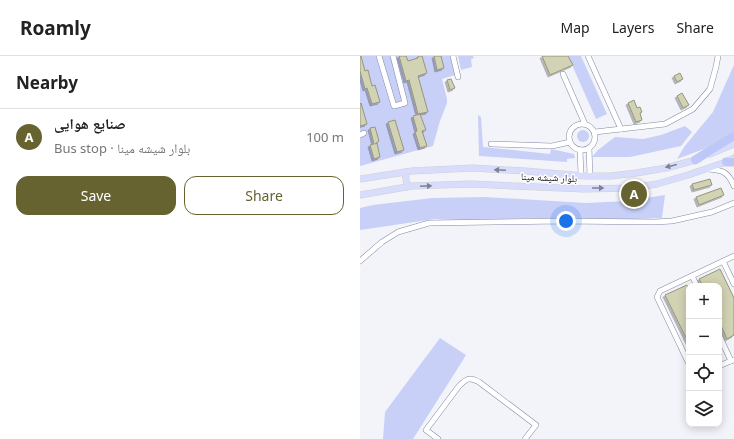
<!DOCTYPE html>
<html lang="en">
<head>
<meta charset="utf-8">
<style>
	:root { --surface:#fff; --page:#f6f6f6; --text:#222; --muted:#767676; --line:#e0e0e0; --accent:#666330 }
	body { margin:0; font-family:"Noto Sans","Noto Naskh Arabic",sans-serif; background:var(--page); color:var(--text) }
	.controls { position:absolute; right:12px; bottom:12px; display:grid; overflow:hidden; border-radius:8px; box-shadow:0 2px 10px #0003 }
	.controls button { width:36px; height:36px; display:grid; place-items:center; padding:0; border:0; border-bottom:1px solid var(--line); background:var(--surface); color:var(--text); font:20px sans-serif }
	.you { position:absolute; left:206px; top:165px; width:14px; height:14px; margin:-10px; border:3px solid #fff; border-radius:50%; background:#1a73e8; box-shadow:0 0 0 6px #1a73e833 }
	.badge { display:grid; place-items:center; width:26px; height:26px; border-radius:50%; background:var(--accent); color:#fff; font-size:13px; font-weight:700 }
	.pin { position:absolute; translate:-50% -50%; border:2px solid #fff; box-shadow:0 1px 4px #0006 }
	.list { margin:0; padding:0; list-style:none }
	h2 { display:flex; justify-content:space-between; align-items:center; height:52px; margin:0; padding:0 16px; font-size:17px }
	h2 small { font-size:13px; font-weight:400; color:var(--muted) }
	.list li { display:grid; grid-template-columns:26px 1fr auto; gap:12px; align-items:center; box-sizing:border-box; height:56px; padding:0 16px; border-top:1px solid var(--line) }
	.list b { display:block; font-size:15px; white-space:nowrap }
	.list p { margin:0; font-size:13px; white-space:nowrap; color:var(--muted) }
	.list em { font-size:13px; font-style:normal; color:var(--muted) }
	.actions { display:flex; gap:8px; padding:12px 16px }
	.actions a { flex:1; padding:9px 0; border:1px solid var(--accent); border-radius:12px; text-align:center; font-size:14px; color:var(--accent) }
	.actions .main { background:var(--accent); color:#fff }
	.icon { flex:none; width:22px; height:22px; fill:none; stroke:currentColor; stroke-width:2; stroke-linecap:round; stroke-linejoin:round }
	.map { position:relative; flex:none; width:374px; height:383px; overflow:hidden }
	header { display:flex; align-items:center; gap:24px; box-sizing:border-box; height:56px; padding:0 20px; background:var(--surface); border-bottom:1px solid var(--line) }
	header strong { font-size:19px }
	nav { display:flex; gap:22px; margin-inline-start:auto; font-size:14px }
	main { display:flex }
	aside { flex:1; background:var(--surface) }
	.map>svg:first-child { display:block }
</style>
</head>
<body>
<header>
<strong>Roamly</strong>
<nav><a>Map</a><a>Layers</a><a>Share</a></nav>
</header>
<main>
<aside>
<h2>Nearby<small></small></h2>
<ul class="list">
<li><span class="badge">A</span><div><b>صنایع هوایی</b><p>Bus stop · بلوار شیشه مینا</p></div><em>100 m</em></li>
</ul>
<div class="actions"><a class="main">Save</a><a>Share</a></div>
</aside>
<div class="map">
<svg width="374" height="383" viewBox="0 0 374 383">
	<defs>
		<filter id="shadow"><feDropShadow dx="-2" dy="2" stdDeviation="0" flood-color="#0004"/></filter>
	</defs>
	<rect width="100%" height="100%" fill="#f3f4fa"/>
	<!-- green -->
	<g fill="#c8d0f8">
		<path d="M 0,0 L 90,0 L 95,19 L 82,23 L 87,43 L 87,47 L 80,65 L 73,90 L 0,110 Z"/>
		<path d="M 98,0 L 113,0 L 114,2 L 111,3 L 112,11 L 101,14 Z"/>
		<path d="M 208,0 L 221,0 L 247,58 L 236,63 Z"/>
		<path d="M 374,9 L 374,77 L 355,89 L 317,103 L 324,91 L 353,56 Z"/>
		<path d="M 118,59 L 121,61 L 123,91 L 190,98 L 191,93 L 214,98 L 215,102 L 207,103 L 207,106 L 119,100 Z"/>
		<path d="M 325,70 L 332,76 L 321,90 L 270,101 L 232,101 L 238,94 L 255,81 L 283,83 L 301,79 Z"/>
		<circle cx="223" cy="80" r="6"/>
		<path d="M 305,139 L 302,162 L 272,163 L 170,162 L 107,164 L 75,163 L 0,174 L 0,152 L 13,149 L 72,142 L 125,141 L 226,147 L 266,145 Z"/>
		<path d="M 80,282 L 106,299 L 103,304 L 53,383 L 23,383 L 25,356 Z"/>
	</g>
	<!-- building -->
	<g fill="#d2d2b4" stroke="#969579" filter="url(#shadow)">
		<path d="M 0,0 L 1,0 L 5,15 L 8,14 L 12,30 L 15,29 L 20,46 L 12,48 L 7,32 L 5,33 L 0,15 Z"/>
		<path d="M 39,0 L 46,0 L 48,5 L 58,2 L 58,0 L 62,0 L 67,17 L 58,20 L 68,56 L 58,58 L 49,24 L 46,25 Z"/>
		<path d="M 74,0 L 81,0 L 84,12 L 77,14 Z"/>
		<path d="M 182,0 L 208,0 L 213,9 L 190,19 Z"/>
		<path d="M 320,17 L 323,23 L 317,26 L 314,20 Z"/>
		<path d="M 91,23 L 95,32 L 90,34 L 87,24 Z"/>
		<path d="M 322,37 L 329,49 L 323,52 L 317,40 Z"/>
		<path d="M 274,44 L 277,52 L 280,51 L 282,56 L 280,57 L 282,64 L 276,66 L 268,47 Z"/>
		<path d="M 1,47 L 7,68 L 0,70 L 0,48 Z"/>
		<path d="M 60,58 L 66,74 L 62,75 L 67,90 L 60,92 L 55,76 L 57,75 L 53,60 Z"/>
		<path d="M 35,64 L 44,94 L 37,96 L 28,66 Z"/>
		<path d="M 15,71 L 19,85 L 15,88 L 17,87 L 20,101 L 14,103 L 10,89 L 14,88 L 10,72 Z"/>
		<path d="M 350,123 L 352,129 L 334,134 L 332,128 Z"/>
		<path d="M 361,132 L 364,139 L 339,149 L 336,141 Z"/>
		<path d="M 360,213 L 374,242 L 374,279 L 367,283 L 359,265 L 359,230 L 343,230 L 339,223 Z"/>
		<path d="M 327,229 L 329,234 L 329,288 L 305,239 Z"/>
	</g>
	<g fill="none" stroke-linecap="round" stroke-linejoin="round">
		<!-- minor casing -->
		<g stroke="#8389a3" stroke-width="6">
			<g id="minor">
				<path d="M 19,0 L 34,50 L 45,47 L 33,0"/>
				<path d="M 93,0 L 98,21"/>
				<path d="M 228,0 L 261,73 L 235,76"/>
				<path d="M 203,18 L 225,68"/>
				<circle cx="222" cy="81" r="13"/>
				<path d="M 261,73 L 305,68 L 333,53 L 350,33 L 356,11 L 358,0"/>
				<path d="M 0,79 L 4,77"/>
				<path d="M 131,88 L 192,90 L 210,86"/>
				<path d="M 229,92 L 230,120"/>
				<path d="M 220,94 L 221,119"/>
				<path d="M 348,113 C 363,114 368,116 374,130"/>
				<path d="M 0,205 L 22,186 L 38,176 L 69,167 L 204,165 L 295,166 L 312,165 L 352,156 L 374,147"/>
				<path d="M 363,205 L 374,228"/>
				<path d="M 332,220 L 337,230"/>
				<path d="M 359,279 L 371,305"/>
				<path d="M 329,308 L 297,241 L 300,235 L 374,200"/>
				<path d="M 359,310 L 373,304"/>
				<path d="M 78,383 L 66,374 L 99,330 C 107,322 110,321 119,326 L 176,369 L 165,383"/>
			</g>
		</g>
		<!-- major casing -->
		<g stroke="#cfcfd1" stroke-width="7">
			<g id="major">
				<path d="M 350,98 L 374,88"/>
				<path d="M 45,116 L 47,131"/>
				<path d="M 0,123 L 52,115 L 113,112 L 165,115 L 225,120 L 251,120 L 276,117 L 306,112 L 339,103"/>
				<path d="M 0,139 L 52,130 L 111,128 L 224,133 L 271,132 L 297,128 L 328,119 L 366,106 L 374,102"/>
			</g>
		</g>
		<!-- highway casing -->
		<g stroke="#cfcfd1" stroke-width="9">
			<g id="highway">
				<path d="M 335,104 L 374,80"/>
				<path d="M 366,106 L 374,106"/>
			</g>
		</g>
		<!-- minor -->
		<use href="#minor" stroke="#fff" stroke-width="5"/>
		<!-- major -->
		<use href="#major" stroke="#d8ddfc" stroke-width="6"/>
		<!-- highway -->
		<use href="#highway" stroke="#bec7fa" stroke-width="8"/>
	</g>
	<!-- one-way arrows -->
	<defs><path id="oneway-solid" d="M-6-.8H1V-3.2L6.5 0L1 3.2V.8H-6Z"/></defs>
	<g fill="#7d8196">
		<use href="#oneway-solid" transform="translate(311 110) rotate(166)"/>
		<use href="#oneway-solid" transform="translate(140 114) rotate(-177)"/>
		<use href="#oneway-solid" transform="translate(66 130) rotate(-2)"/>
		<use href="#oneway-solid" transform="translate(238 132)"/>
	</g>
	<g text-anchor="middle" stroke-width="3" stroke-linejoin="round" paint-order="stroke">
		<!-- street labels -->
		<g font-size="10" fill="#0e1019" stroke="#fff">
			<text transform="translate(189 121) rotate(2)" y="4">بلوار شیشه مینا</text>
		</g>
	</g>
</svg>
<div class="controls">
<button>+</button>
<button>−</button>
<button><svg class="icon" aria-label="locate" viewBox="0 0 24 24"><circle cx="12" cy="12" r="6"/><path d="M12 2v4M12 18v4M2 12h4M18 12h4"/></svg></button>
<button><svg class="icon" aria-label="layers" viewBox="0 0 24 24"><path d="M12 4l9 5-9 5-9-5zM3 14l9 5 9-5"/></svg></button>
</div>
<div class="you"></div>
<div class="pin badge" style="left:274px;top:138px">A</div>
</div>
</main>
</body>
</html>
